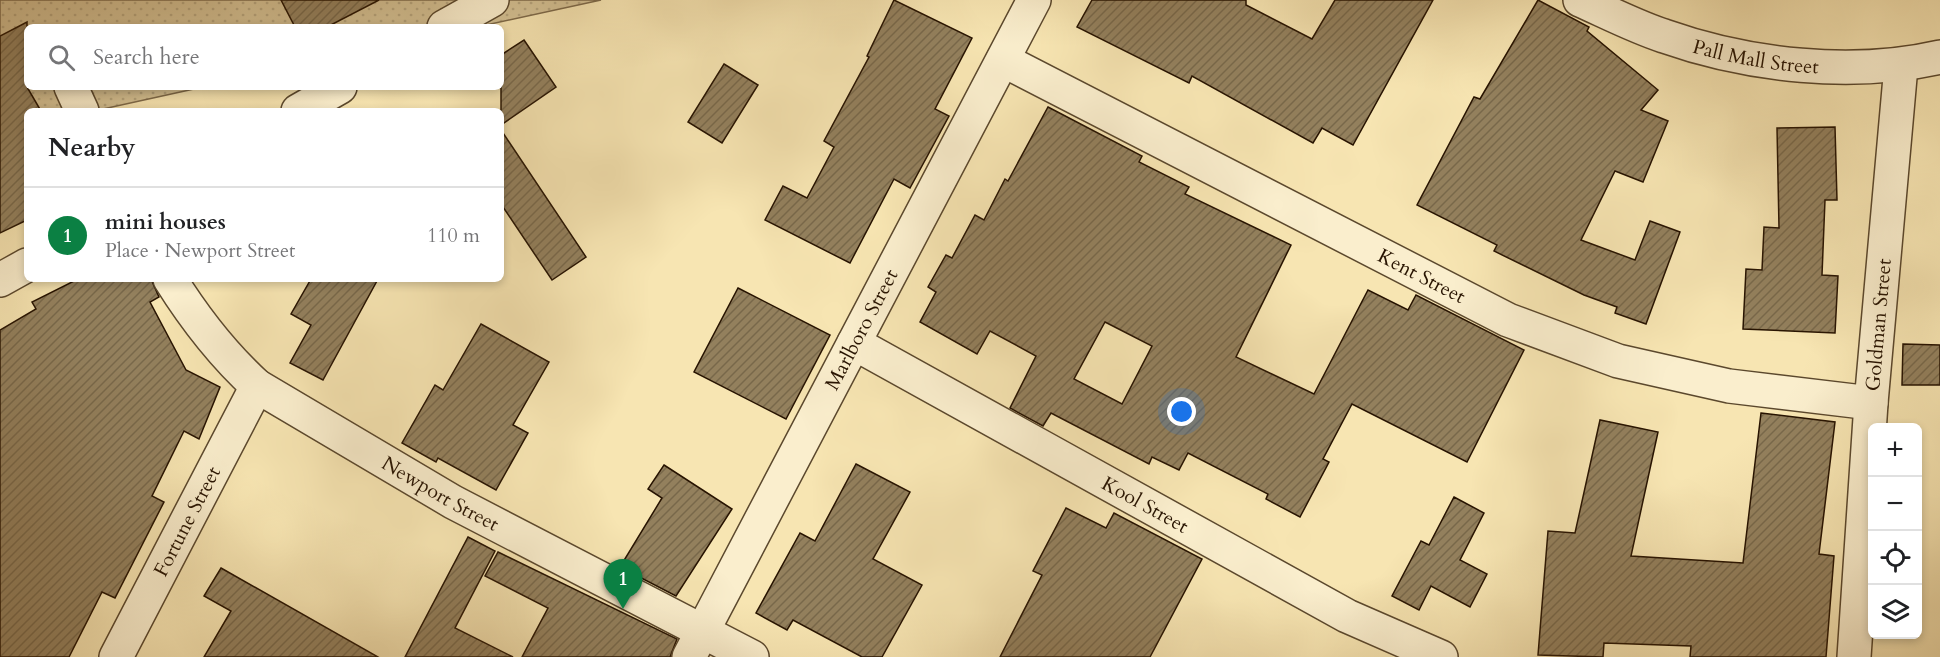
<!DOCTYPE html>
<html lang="en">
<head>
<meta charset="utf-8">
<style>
	:root { --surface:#fff; --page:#f6f6f6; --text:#202124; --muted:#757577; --line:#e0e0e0; --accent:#0b8043 }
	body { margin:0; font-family:Cardo,serif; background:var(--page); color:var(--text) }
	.controls { position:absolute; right:18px; bottom:18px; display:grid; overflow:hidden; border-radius:9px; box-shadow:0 3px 9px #0003 }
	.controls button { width:54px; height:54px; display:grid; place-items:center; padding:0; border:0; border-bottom:2px solid var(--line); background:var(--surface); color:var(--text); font:30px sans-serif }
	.you { position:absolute; left:1182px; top:412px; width:21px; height:21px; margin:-15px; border:4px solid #fff; border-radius:50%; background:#1a73e8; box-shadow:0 0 0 9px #1a73e833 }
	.badge { display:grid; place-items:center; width:39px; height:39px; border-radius:50%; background:var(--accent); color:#fff; font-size:20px; font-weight:700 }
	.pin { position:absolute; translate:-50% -50px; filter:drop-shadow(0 2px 3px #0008) }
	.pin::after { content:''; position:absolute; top:32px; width:21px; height:18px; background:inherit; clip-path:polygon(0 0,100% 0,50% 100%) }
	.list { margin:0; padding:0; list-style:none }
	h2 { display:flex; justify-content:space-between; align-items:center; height:78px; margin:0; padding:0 24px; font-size:26px }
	h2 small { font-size:20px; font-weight:400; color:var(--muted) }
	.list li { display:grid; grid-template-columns:39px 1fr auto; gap:18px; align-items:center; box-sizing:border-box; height:96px; padding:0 24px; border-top:2px solid var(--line) }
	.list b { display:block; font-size:22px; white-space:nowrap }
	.list p { margin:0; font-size:20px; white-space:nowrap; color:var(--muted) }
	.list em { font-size:20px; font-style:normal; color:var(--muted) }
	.icon { flex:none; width:33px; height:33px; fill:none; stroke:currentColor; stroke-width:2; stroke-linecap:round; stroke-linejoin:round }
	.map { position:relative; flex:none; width:1940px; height:657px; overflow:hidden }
	.search { position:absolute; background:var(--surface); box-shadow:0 3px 9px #0003; left:24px; top:24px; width:480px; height:66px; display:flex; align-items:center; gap:15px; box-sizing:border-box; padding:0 21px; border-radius:9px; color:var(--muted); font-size:22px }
	.panel { position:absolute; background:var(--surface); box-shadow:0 3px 9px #0003; left:24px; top:108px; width:480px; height:174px; border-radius:9px }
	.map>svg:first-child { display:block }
</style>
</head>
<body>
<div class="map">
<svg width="1940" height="657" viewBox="0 0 1940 657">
	<defs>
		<pattern id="park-dots" width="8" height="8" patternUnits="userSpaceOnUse" patternTransform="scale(1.5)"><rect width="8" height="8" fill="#d4c194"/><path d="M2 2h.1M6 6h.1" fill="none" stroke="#b6a57e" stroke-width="1.8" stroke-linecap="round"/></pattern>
		<pattern id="building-hatch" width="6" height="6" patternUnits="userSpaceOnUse" patternTransform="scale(1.5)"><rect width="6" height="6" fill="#93805d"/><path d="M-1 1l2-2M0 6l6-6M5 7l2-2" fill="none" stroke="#78684a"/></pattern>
	</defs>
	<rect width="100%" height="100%" fill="#f7e5b2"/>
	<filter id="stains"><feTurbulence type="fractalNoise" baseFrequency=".00333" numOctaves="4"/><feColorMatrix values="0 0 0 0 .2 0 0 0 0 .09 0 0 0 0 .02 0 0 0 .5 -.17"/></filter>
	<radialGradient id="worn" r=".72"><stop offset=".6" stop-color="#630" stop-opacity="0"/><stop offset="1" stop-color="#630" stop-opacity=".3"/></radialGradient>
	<!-- park -->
	<path fill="url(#park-dots)" stroke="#7e6a4a" stroke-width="1.5" d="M 0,0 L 601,0 L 477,27 L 27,27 L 27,87 L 203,87 L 94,111 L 27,111 L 0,132 Z"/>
	<!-- building -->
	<g fill="url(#building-hatch)" stroke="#271301" stroke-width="1.5" fill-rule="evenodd">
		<path d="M 281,0 L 379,0 L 327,27 L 295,27 Z"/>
		<path d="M 894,0 L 972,38 L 935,109 L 949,116 L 910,188 L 894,179 L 850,263 L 765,220 L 783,186 L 807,198 L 834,147 L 824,141 L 869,57 L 867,56 Z"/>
		<path d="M 1092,0 L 1246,0 L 1246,5 L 1312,39 L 1335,0 L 1433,0 L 1353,145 L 1322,128 L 1313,143 L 1192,76 L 1189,83 L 1077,27 Z"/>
		<path d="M 1538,0 L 1589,27 L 1587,31 L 1658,90 L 1641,110 L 1668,121 L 1643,182 L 1615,171 L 1581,240 L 1635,260 L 1650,221 L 1680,232 L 1646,324 L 1615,313 L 1617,307 L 1584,295 L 1494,251 L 1497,245 L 1417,205 L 1474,97 L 1480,99 Z"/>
		<path d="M 27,22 L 27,87 L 41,111 L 27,111 L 27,220 L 0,233 L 0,36 Z"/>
		<path d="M 524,40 L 556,87 L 501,125 L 501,55 Z"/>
		<path d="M 724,64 L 758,85 L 722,143 L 688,122 Z"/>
		<path d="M 1048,107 L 1142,156 L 1139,162 L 1189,187 L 1185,194 L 1291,245 L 1236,357 L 1314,394 L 1368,290 L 1408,310 L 1416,295 L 1524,350 L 1467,462 L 1352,404 L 1323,459 L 1329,462 L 1300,517 L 1266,499 L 1268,494 L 1188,453 L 1179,470 L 1152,457 L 1149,464 L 1051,413 L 1043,426 L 1010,408 L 1036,356 L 990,331 L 977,354 L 920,322 L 936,292 L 928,287 L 946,255 L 952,258 L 975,215 L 984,220 L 1005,179 L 1008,181 ZM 1105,322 L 1152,346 L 1122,404 L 1074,379 Z"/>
		<path d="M 1835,127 L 1837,200 L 1825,200 L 1822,275 L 1838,276 L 1835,333 L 1743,329 L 1746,269 L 1762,270 L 1764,227 L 1779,228 L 1777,128 Z"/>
		<path d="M 501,130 L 586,257 L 552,280 L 501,204 Z"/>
		<path d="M 78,279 L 151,279 L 159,297 L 150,302 L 186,370 L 220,387 L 199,439 L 184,431 L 152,496 L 164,502 L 115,598 L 102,592 L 69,657 L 0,657 L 0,330 L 36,309 L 32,302 Z"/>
		<path d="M 311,279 L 378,279 L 323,380 L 290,363 L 311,325 L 291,314 Z"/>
		<path d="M 738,288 L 830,335 L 786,419 L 694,372 Z"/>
		<path d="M 481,324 L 549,362 L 513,425 L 528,433 L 496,490 L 438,458 L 436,462 L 402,443 L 435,385 L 443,390 Z"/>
		<path d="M 1903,344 L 1940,345 L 1940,385 L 1902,385 Z"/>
		<path d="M 1761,413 L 1835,422 L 1819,554 L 1834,556 L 1826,657 L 1690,657 L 1691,646 L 1604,643 L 1603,657 L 1538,655 L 1548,531 L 1575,533 L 1600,420 L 1658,432 L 1631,556 L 1743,563 Z"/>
		<path d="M 856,464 L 910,492 L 873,559 L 922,585 L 882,657 L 862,657 L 793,620 L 787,630 L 756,613 L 800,533 L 815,541 Z"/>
		<path d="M 664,465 L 732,509 L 676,596 L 620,567 L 662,498 L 648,489 Z"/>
		<path d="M 1454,497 L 1484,513 L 1460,560 L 1487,574 L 1470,607 L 1431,586 L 1419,610 L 1392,596 L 1421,541 L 1429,545 Z"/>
		<path d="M 1066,508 L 1106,528 L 1114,513 L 1202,559 L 1150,657 L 1000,657 L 1042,575 L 1033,571 Z"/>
		<path d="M 468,537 L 495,551 L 455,628 L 513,657 L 405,657 Z"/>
		<path d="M 498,552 L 677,639 L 670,657 L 522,657 L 548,608 L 485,576 Z"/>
		<path d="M 221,568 L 378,657 L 204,657 L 231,611 L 204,596 Z"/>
	</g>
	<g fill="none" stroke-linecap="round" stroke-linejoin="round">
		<!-- minor casing -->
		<g stroke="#5b482d" stroke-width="36">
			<g id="minor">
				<path id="s1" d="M 1580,0 C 1607,12 1636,27 1664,36 C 1749,66 1853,77 1940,57"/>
				<path d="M 444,27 L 492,0"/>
				<path id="s2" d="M 1003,60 L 1508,320 L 1618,361 L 1729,386 L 1871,403"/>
				<path d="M 71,87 L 82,111"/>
				<path d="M 298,111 L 340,87"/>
				<path id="s3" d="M 170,279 C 195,319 222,354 257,386 L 453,502 L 752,657"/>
				<path d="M 0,280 L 27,265"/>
				<path id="s4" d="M 854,343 L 1347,616 L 1441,657"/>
				<path id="s5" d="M 116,657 L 257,386"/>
				<path id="s6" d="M 689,657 L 1034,0"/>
				<path id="s7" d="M 1854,657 L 1871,403 L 1901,66"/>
			</g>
		</g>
		<!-- minor -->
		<use href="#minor" stroke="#faeecd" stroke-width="33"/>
	</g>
	<g text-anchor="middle" stroke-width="5" stroke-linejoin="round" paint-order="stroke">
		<!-- street labels -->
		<g font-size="20" fill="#271301" stroke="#faeecd">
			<text dy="7" stroke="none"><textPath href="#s1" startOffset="186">Pall Mall Street</textPath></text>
			<text dy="7" stroke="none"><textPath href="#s2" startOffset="471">Kent Street</textPath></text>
			<text dy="7" stroke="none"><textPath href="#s7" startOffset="333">Goldman Street</textPath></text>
			<text dy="7" stroke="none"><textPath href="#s6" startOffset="370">Marlboro Street</textPath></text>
			<text dy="7" stroke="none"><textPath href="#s3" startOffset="351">Newport Street</textPath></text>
			<text dy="7" stroke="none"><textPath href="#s4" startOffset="333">Kool Street</textPath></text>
			<text dy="7" stroke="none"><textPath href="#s5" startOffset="153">Fortune Street</textPath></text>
		</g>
	</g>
	<rect width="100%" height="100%" filter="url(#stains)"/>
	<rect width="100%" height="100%" fill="url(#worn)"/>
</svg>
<div class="controls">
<button>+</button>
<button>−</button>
<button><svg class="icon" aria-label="locate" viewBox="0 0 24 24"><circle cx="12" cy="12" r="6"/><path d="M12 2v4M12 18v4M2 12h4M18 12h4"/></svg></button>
<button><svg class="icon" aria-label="layers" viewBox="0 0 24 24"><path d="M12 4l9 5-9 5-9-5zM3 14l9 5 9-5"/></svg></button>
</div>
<div class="you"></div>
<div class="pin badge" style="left:623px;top:609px">1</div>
<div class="search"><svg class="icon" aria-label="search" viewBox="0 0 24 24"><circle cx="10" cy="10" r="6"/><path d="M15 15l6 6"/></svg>Search here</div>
<section class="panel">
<h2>Nearby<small></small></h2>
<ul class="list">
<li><span class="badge">1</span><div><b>mini houses</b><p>Place · Newport Street</p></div><em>110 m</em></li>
</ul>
</section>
</div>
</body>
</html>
